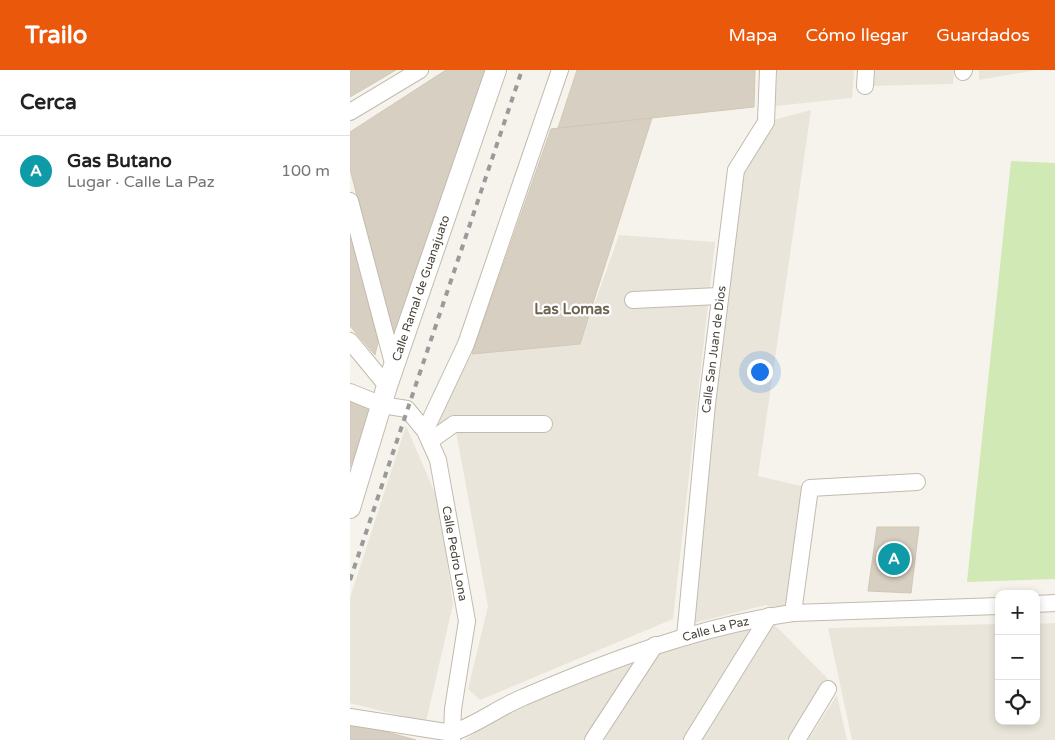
<!DOCTYPE html>
<html lang="es">
<head>
<meta charset="utf-8">
<style>
	:root { --surface:#fff; --page:#f6f6f6; --text:#222; --muted:#767676; --line:#e0e0e0; --accent:#ea580c }
	body { margin:0; font-family:"Varela Round",sans-serif; background:var(--page); color:var(--text) }
	.controls { position:absolute; right:15px; bottom:15px; display:grid; overflow:hidden; border-radius:10px; box-shadow:0 2px 8px #0003 }
	.controls button { width:45px; height:45px; display:grid; place-items:center; padding:0; border:0; border-bottom:1px solid var(--line); background:var(--surface); color:var(--text); font:25px sans-serif }
	.you { position:absolute; left:409px; top:301px; width:18px; height:18px; margin:-12px; border:4px solid #fff; border-radius:50%; background:#1a73e8; box-shadow:0 0 0 8px #1a73e833 }
	.badge { display:grid; place-items:center; width:32px; height:32px; border-radius:50%; background:var(--accent); color:#fff; font-size:16px; font-weight:700 }
	.pin { position:absolute; translate:-50% -50%; border:2px solid #fff; box-shadow:0 1px 5px #0006 }
	.list { margin:0; padding:0; list-style:none }
	h2 { display:flex; justify-content:space-between; align-items:center; height:65px; margin:0; padding:0 20px; font-size:21px }
	h2 small { font-size:16px; font-weight:400; color:var(--muted) }
	.list li { display:grid; grid-template-columns:32px 1fr auto; gap:15px; align-items:center; box-sizing:border-box; height:70px; padding:0 20px; border-top:1px solid var(--line) }
	.list b { display:block; font-size:19px; white-space:nowrap }
	.list p { margin:0; font-size:16px; white-space:nowrap; color:var(--muted) }
	.list em { font-size:16px; font-style:normal; color:var(--muted) }
	.icon { flex:none; width:28px; height:28px; fill:none; stroke:currentColor; stroke-width:2; stroke-linecap:round; stroke-linejoin:round }
	.map { position:relative; flex:none; width:705px; height:670px; overflow:hidden }
	header { display:flex; align-items:center; gap:30px; box-sizing:border-box; height:70px; padding:0 25px; background:var(--accent); color:#fff }
	header strong { font-size:24px }
	nav { display:flex; gap:28px; margin-inline-start:auto; font-size:18px }
	main { display:flex }
	aside { flex:1; background:var(--surface) }
	.map>svg:first-child { display:block }
</style>
</head>
<body>
<header>
<strong>Trailo</strong>
<nav><a>Mapa</a><a>Cómo llegar</a><a>Guardados</a></nav>
</header>
<main>
<aside>
<h2>Cerca<small></small></h2>
<ul class="list">
<li><span class="badge" style="background:#0f9aa8">A</span><div><b>Gas Butano</b><p>Lugar · Calle La Paz</p></div><em>100 m</em></li>
</ul>
</aside>
<div class="map">
<svg width="705" height="670" viewBox="0 0 705 670">
	<rect width="100%" height="100%" fill="#f6f3ec"/>
	<!-- residential -->
	<g fill="#eae5da">
		<path d="M 427,0 L 504,0 L 502,28 L 425,36 Z"/>
		<path d="M 517,0 L 604,0 L 603,14 L 515,16 Z"/>
		<path d="M 629,0 L 687,0 L 629,10 Z"/>
		<path d="M 461,40 L 408,406 L 460,418 L 435,544 L 416,535 L 344,553 L 386,100 L 416,52 Z"/>
		<path d="M 269,165 L 365,172 L 323,549 L 130,630 L 118,619 L 138,536 L 106,361 L 75,361 L 122,284 L 230,274 Z"/>
		<path d="M 56,356 L 89,432 L 103,534 L 76,652 L 0,633 L 0,528 Z"/>
		<path d="M 705,553 L 705,670 L 502,670 L 478,558 L 649,554 L 649,651 L 686,651 L 686,554 Z"/>
		<path d="M 424,554 L 478,609 L 439,670 L 351,670 Z"/>
		<path d="M 406,557 L 334,670 L 254,670 L 314,573 Z"/>
		<path d="M 299,584 L 238,670 L 115,670 L 172,627 Z"/>
		<path d="M 487,625 L 497,670 L 458,670 Z"/>
	</g>
	<!-- green -->
	<path fill="#d1e9b5" d="M 661,91 L 705,93 L 705,509 L 617,512 Z"/>
	<!-- building -->
	<g fill="#d7cfc1" stroke="#d2c7b4">
		<path d="M 0,0 L 46,0 L 0,27 Z"/>
		<path d="M 96,0 L 138,0 L 45,274 L 0,99 L 0,62 Z"/>
		<path d="M 227,0 L 405,0 L 404,37 L 208,58 Z"/>
		<path d="M 302,48 L 230,274 L 122,284 L 201,59 Z"/>
		<path d="M 0,157 L 28,272 L 25,285 L 0,256 Z"/>
		<path d="M 0,330 L 21,338 L 0,397 Z"/>
		<path d="M 527,457 L 569,457 L 561,523 L 518,521 Z"/>
		<path d="M 0,652 L 66,670 L 0,670 Z"/>
	</g>
	<g fill="none" stroke-linecap="round" stroke-linejoin="round">
		<!-- minor casing -->
		<g stroke="#c2bbae" stroke-width="18">
			<g id="minor">
				<path d="M 613,2 L 614,0"/>
				<path d="M 515,16 L 516,0"/>
				<path d="M 0,42 L 70,0"/>
				<path d="M 0,131 L 44,297"/>
				<path d="M 283,230 L 369,226"/>
				<path d="M 0,271 L 37,316"/>
				<path id="s1" d="M 0,322 L 32,335 L 57,339 L 75,361 L 88,390 L 117,551 L 103,639 L 102,663 C 128,654 149,637 174,627 C 260,590 350,556 443,543 L 649,536"/>
				<path d="M 75,361 L 116,274 L 210,0"/>
				<path d="M 80,371 L 104,354 L 194,354"/>
				<path d="M 686,534 L 705,533"/>
				<path d="M 443,543 L 460,418 L 567,412"/>
				<path id="s2" d="M 335,567 L 357,334 L 386,100 L 416,52 L 418,0"/>
				<path d="M 0,647 L 102,663 L 102,670"/>
				<path d="M 243,670 L 305,575"/>
				<path d="M 342,670 L 419,546"/>
				<path d="M 447,670 L 478,619"/>
			</g>
		</g>
		<!-- tertiary casing -->
		<g stroke="#c2bbae" stroke-width="22">
			<g id="tertiary">
				<path id="s3" d="M 0,438 L 37,316 L 146,0"/>
			</g>
		</g>
		<!-- minor -->
		<use href="#minor" stroke="#fff" stroke-width="16"/>
		<!-- tertiary -->
		<use href="#tertiary" stroke="#fff" stroke-width="20"/>
		<!-- rail -->
		<path stroke="#9a9a9a" stroke-width="4" stroke-dasharray="6 6" stroke-linecap="butt" d="M 0,510 L 172,0"/>
	</g>
	<g text-anchor="middle" stroke-width="4.5" stroke-linejoin="round" paint-order="stroke">
		<!-- street labels -->
		<g font-size="12" fill="#4a4439" stroke="#fff">
			<text dy="4" stroke="none"><textPath href="#s3" startOffset="231">Calle Ramal de Guanajuato</textPath></text>
			<text dy="4" stroke="none"><textPath href="#s2" startOffset="289">Calle San Juan de Dios</textPath></text>
			<text dy="4" stroke="none"><textPath href="#s1" startOffset="215">Calle Pedro Lona</textPath></text>
			<text dy="4" stroke="none"><textPath href="#s1" startOffset="681">Calle La Paz</textPath></text>
		</g>
		<!-- quarter labels -->
		<g font-size="15" font-weight="bold" fill="#6d6250" stroke="#fff">
			<text x="222" y="244">Las Lomas</text>
		</g>
	</g>
</svg>
<div class="controls">
<button>+</button>
<button>−</button>
<button><svg class="icon" aria-label="locate" viewBox="0 0 24 24"><circle cx="12" cy="12" r="6"/><path d="M12 2v4M12 18v4M2 12h4M18 12h4"/></svg></button>
</div>
<div class="you"></div>
<div class="pin badge" style="left:544px;top:489px;background:#0f9aa8">A</div>
</div>
</main>
</body>
</html>
